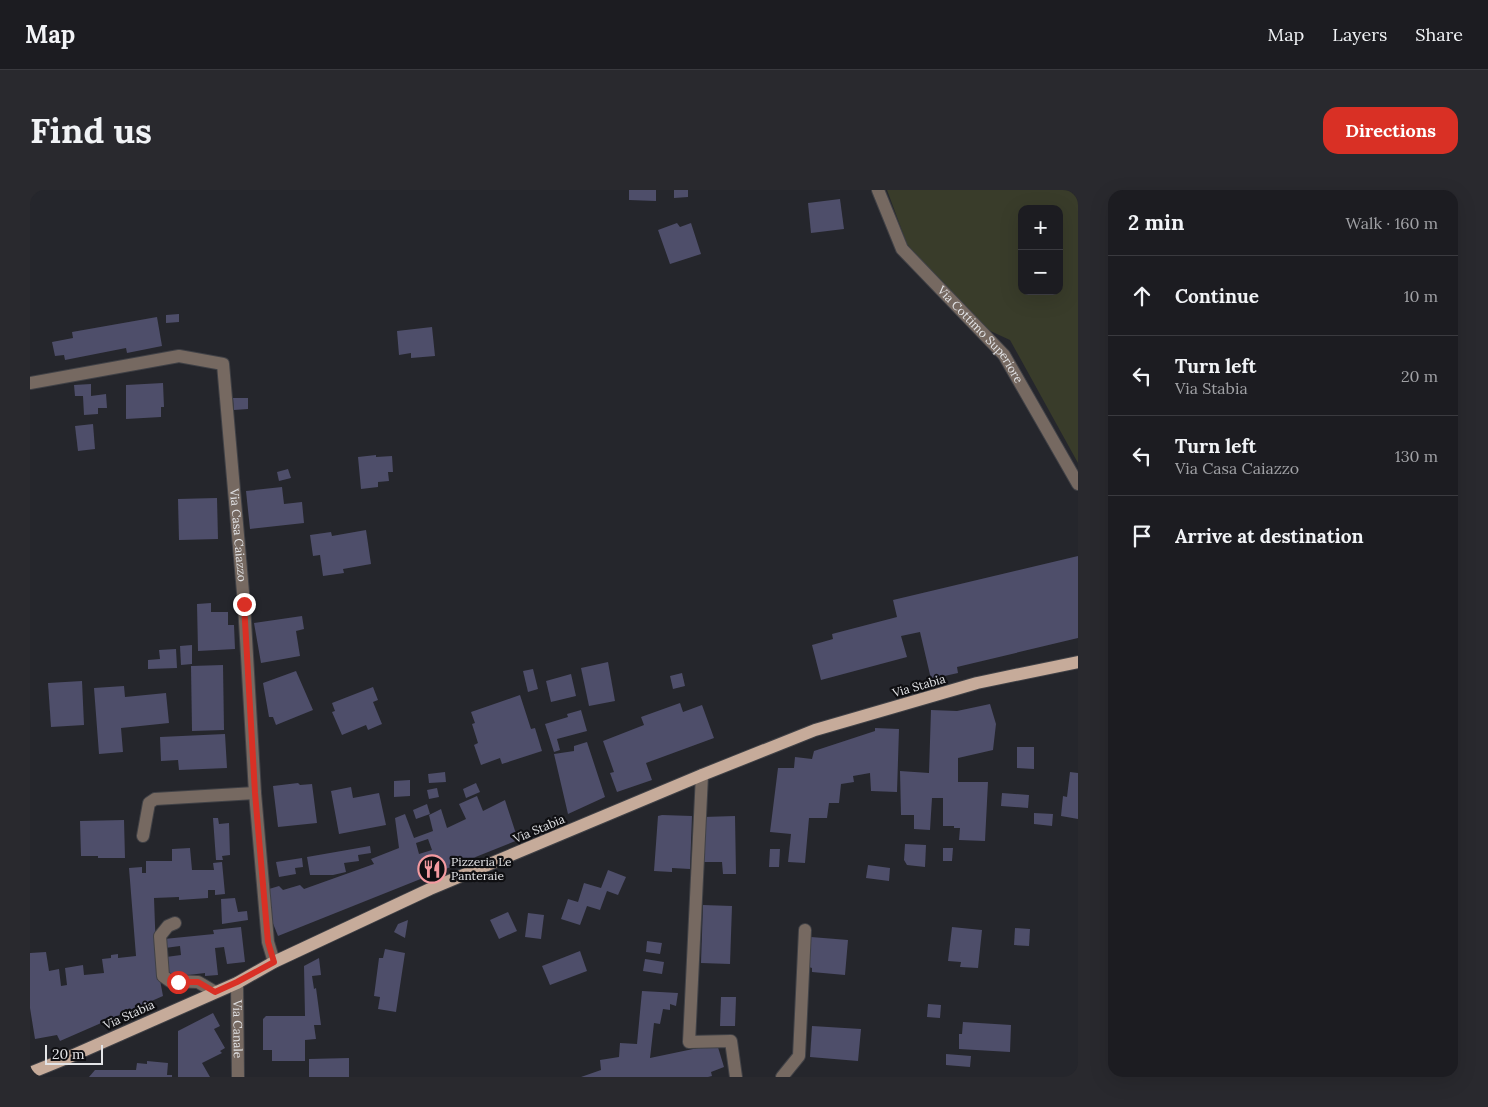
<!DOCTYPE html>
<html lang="en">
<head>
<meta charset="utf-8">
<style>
	:root { --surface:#1c1c21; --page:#29292e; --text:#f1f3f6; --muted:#a0a1a5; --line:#3a3a3f; --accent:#d93025 }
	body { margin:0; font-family:Lora,serif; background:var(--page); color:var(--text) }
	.controls { position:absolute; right:15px; top:15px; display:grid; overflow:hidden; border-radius:10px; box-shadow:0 5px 20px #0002 }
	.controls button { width:45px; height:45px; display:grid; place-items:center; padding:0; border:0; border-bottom:1px solid var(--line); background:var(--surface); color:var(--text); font:25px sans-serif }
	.scale { position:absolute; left:15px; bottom:12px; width:58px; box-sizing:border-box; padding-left:5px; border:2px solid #e3e4e7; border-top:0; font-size:14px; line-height:18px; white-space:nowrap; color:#e3e4e7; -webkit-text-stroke:4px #0f0f12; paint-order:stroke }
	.stop { position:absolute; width:15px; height:15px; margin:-11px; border:4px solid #d93025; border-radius:50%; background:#fff }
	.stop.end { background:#d93025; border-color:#fff; box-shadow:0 1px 5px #0008 }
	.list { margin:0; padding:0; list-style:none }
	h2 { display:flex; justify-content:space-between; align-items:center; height:65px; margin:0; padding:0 20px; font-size:21px }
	h2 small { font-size:16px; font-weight:400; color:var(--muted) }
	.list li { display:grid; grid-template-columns:32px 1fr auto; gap:15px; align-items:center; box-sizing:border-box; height:80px; padding:0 20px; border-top:1px solid var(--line) }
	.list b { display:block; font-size:19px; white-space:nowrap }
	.list p { margin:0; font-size:16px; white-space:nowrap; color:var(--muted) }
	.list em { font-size:16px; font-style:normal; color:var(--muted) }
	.icon { flex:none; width:28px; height:28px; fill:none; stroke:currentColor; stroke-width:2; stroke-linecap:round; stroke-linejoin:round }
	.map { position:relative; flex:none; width:1048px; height:887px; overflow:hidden; border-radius:15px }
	header { display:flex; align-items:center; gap:30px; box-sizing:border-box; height:70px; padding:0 25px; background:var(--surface); border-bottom:1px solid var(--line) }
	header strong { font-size:24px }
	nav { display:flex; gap:28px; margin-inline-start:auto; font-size:18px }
	.intro { display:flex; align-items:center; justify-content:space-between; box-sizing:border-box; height:120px; padding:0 30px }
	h1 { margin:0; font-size:35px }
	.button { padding:12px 22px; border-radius:15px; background:var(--accent); color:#fff; font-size:18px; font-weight:700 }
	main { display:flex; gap:30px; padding:0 30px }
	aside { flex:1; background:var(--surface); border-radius:15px; box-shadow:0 5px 20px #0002 }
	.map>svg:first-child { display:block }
</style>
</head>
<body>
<header>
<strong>Map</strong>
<nav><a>Map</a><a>Layers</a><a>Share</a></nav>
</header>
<div class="intro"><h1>Find us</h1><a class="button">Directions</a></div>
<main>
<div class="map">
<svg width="1048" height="887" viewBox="0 0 1048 887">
	<rect width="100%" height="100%" fill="#25262c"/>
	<!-- green -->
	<path fill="#393c2a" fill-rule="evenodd" d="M 857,0 L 1048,0 L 1048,273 L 980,150 L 945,134 L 877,54 ZM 992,19 L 1029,19 L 1029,101 L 992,101 Z"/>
	<!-- building -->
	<g fill="#4e4e6a" fill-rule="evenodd">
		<path d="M 599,0 L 626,0 L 626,11 L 599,10 Z"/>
		<path d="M 644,0 L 658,0 L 658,7 L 644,8 Z"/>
		<path d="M 810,9 L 814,39 L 781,43 L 778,13 Z"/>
		<path d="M 647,33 L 650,37 L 661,33 L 671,64 L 640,74 L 628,40 Z"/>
		<path d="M 149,124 L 149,132 L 136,133 L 136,125 Z"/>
		<path d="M 127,127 L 132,156 L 97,163 L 96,158 L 35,170 L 34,165 L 25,166 L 22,152 L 43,148 L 42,142 Z"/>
		<path d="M 402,137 L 405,166 L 381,168 L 381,163 L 369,165 L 367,141 Z"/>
		<path d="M 133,193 L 134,217 L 131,217 L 131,227 L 96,229 L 96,195 Z"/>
		<path d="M 61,194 L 61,206 L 76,204 L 77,218 L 68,218 L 68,224 L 54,225 L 53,206 L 45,206 L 44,195 Z"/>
		<path d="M 203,208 L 218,208 L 218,219 L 204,220 Z"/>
		<path d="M 63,234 L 65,259 L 48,261 L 45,236 Z"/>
		<path d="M 346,265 L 346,267 L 362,266 L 363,282 L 358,282 L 359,291 L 348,292 L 348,297 L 331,299 L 328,267 Z"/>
		<path d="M 258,279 L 261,288 L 249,291 L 247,282 Z"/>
		<path d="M 252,297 L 254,314 L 272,312 L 274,333 L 220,339 L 216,301 Z"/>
		<path d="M 187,308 L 188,349 L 149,350 L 148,309 Z"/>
		<path d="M 336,340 L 341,374 L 313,379 L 314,383 L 293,386 L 290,365 L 283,366 L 280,345 L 301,342 L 302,346 Z"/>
		<path d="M 1048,366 L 1048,448 L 927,477 L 928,483 L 901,489 L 890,442 L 871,446 L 877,467 L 791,490 L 782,455 L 803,449 L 802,444 L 867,427 L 863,410 Z"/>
		<path d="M 181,413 L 181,422 L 198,422 L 198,435 L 204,435 L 205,459 L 168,461 L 167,414 Z"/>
		<path d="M 272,426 L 274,439 L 266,441 L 270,466 L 231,473 L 224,433 Z"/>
		<path d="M 162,455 L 162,474 L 151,475 L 150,456 Z"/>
		<path d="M 146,459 L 147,478 L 118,479 L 118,470 L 130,469 L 129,460 Z"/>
		<path d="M 578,472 L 585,511 L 559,516 L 551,478 Z"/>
		<path d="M 193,475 L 194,540 L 162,541 L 161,476 Z"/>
		<path d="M 503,479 L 508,499 L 498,502 L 493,481 Z"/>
		<path d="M 266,481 L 283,520 L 246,535 L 243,527 L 239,527 L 233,493 Z"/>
		<path d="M 652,483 L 655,496 L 643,499 L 640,486 Z"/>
		<path d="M 541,484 L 546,506 L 521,512 L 516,491 Z"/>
		<path d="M 52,491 L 54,535 L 21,537 L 18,493 Z"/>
		<path d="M 94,496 L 95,507 L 136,503 L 139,533 L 91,538 L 93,562 L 69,564 L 64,498 Z"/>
		<path d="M 343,497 L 348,510 L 343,512 L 352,534 L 338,540 L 336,535 L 312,545 L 302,522 L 305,521 L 302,513 Z"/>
		<path d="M 490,505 L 501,539 L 505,538 L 512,561 L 472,574 L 470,568 L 451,575 L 444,555 L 448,553 L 442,534 L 445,533 L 441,522 Z"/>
		<path d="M 650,513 L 653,522 L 672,515 L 684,548 L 616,573 L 622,590 L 587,602 L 580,583 L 584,582 L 573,551 L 614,535 L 611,527 Z"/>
		<path d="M 960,514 L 966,534 L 963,560 L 928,568 L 928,592 L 958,592 L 955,651 L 929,650 L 930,638 L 924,638 L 924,636 L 913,636 L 913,608 L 902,608 L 900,640 L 884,639 L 884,625 L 871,625 L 870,581 L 899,583 L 901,520 L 927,521 Z"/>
		<path d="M 551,520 L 557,541 L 527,549 L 530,560 L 524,562 L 515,534 L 538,527 L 537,524 Z"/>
		<path d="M 845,538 L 869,539 L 867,602 L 841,601 L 840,583 L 823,586 L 824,592 L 811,594 L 809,613 L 799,613 L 797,628 L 779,628 L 775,673 L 758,672 L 761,644 L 740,642 L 748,578 L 764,578 L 765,567 L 782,569 L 784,561 L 845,541 Z"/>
		<path d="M 195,544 L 197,578 L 149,580 L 148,570 L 131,571 L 130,547 Z"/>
		<path d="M 557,552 L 575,607 L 538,624 L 524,564 L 544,561 L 544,556 Z"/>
		<path d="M 987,557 L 1004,557 L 1004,579 L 987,578 Z"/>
		<path d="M 415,582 L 416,592 L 399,593 L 398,584 Z"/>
		<path d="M 1040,582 L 1048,583 L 1048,629 L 1031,626 L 1033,606 L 1037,607 Z"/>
		<path d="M 380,590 L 380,606 L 364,607 L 364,591 Z"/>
		<path d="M 268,593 L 270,595 L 282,594 L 287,633 L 248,637 L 243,596 Z"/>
		<path d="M 446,593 L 450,602 L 436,608 L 433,599 Z"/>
		<path d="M 321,597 L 323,608 L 349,603 L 356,635 L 309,644 L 301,601 Z"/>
		<path d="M 407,598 L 409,607 L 399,609 L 397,600 Z"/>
		<path d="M 972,603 L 999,605 L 998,618 L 971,616 Z"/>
		<path d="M 447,606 L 453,621 L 475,610 L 488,650 L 248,746 L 242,731 L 239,699 L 249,696 L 253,700 L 270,695 L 274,699 L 344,674 L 341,669 L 369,658 L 365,628 L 375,624 L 384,648 L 403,641 L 399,625 L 411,619 L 417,638 L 436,629 L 429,614 ZM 398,649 L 402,660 L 389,664 L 386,653 Z"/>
		<path d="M 397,614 L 400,624 L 386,629 L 383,620 Z"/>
		<path d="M 1004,623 L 1023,624 L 1022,636 L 1004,634 Z"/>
		<path d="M 632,625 L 662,626 L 660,679 L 642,678 L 642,682 L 624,681 L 628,626 Z"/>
		<path d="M 705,626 L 706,684 L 693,684 L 692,672 L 673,672 L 673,627 Z"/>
		<path d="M 183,628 L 188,628 L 189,634 L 199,633 L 200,665 L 192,666 L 193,670 L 186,670 Z"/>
		<path d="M 94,630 L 95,668 L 68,668 L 68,666 L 51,666 L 50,631 Z"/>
		<path d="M 875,654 L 896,655 L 895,677 L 877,675 L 874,670 Z"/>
		<path d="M 340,656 L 341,663 L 328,665 L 329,671 L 314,673 L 316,682 L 303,685 L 280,685 L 277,667 Z"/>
		<path d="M 160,658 L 162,680 L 184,680 L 183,673 L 192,672 L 195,704 L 185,705 L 185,700 L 178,700 L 178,708 L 149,710 L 149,707 L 124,708 L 127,790 L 130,790 L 133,806 L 30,851 L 27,845 L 5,849 L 0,818 L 0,763 L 16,762 L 19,781 L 29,779 L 31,796 L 37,795 L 35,778 L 53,775 L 54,785 L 74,783 L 72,769 L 81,768 L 81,765 L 88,764 L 88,768 L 106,766 L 99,678 L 112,677 L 112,683 L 116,683 L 116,671 L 142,671 L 142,659 Z"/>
		<path d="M 913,658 L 923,658 L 922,671 L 913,671 Z"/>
		<path d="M 740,659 L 750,659 L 749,677 L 739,677 Z"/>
		<path d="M 272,668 L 273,677 L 265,678 L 266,684 L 249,687 L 246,672 Z"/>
		<path d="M 838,675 L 860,678 L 859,691 L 836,688 Z"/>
		<path d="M 578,680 L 596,687 L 588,705 L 577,701 L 570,720 L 557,716 L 550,735 L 531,729 L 538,709 L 548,712 L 554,693 L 571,698 Z"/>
		<path d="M 205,708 L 208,722 L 217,721 L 218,730 L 192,734 L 191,709 Z"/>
		<path d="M 673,715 L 702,716 L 700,774 L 671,773 Z"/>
		<path d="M 478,722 L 487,741 L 469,749 L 460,730 Z"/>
		<path d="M 498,723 L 514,725 L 511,749 L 495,747 Z"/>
		<path d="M 378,730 L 375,748 L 364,742 L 368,734 Z"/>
		<path d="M 211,737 L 215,772 L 197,774 L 194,757 L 185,758 L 188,785 L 175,786 L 175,783 L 142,787 L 138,783 L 136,767 L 151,765 L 150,756 L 135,758 L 134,749 L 184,744 L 183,740 Z"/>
		<path d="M 922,737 L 952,740 L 948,778 L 930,777 L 931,772 L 918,771 Z"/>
		<path d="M 985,738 L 1000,739 L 999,756 L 984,755 Z"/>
		<path d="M 781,747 L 818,750 L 815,785 L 782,782 L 782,778 L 779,777 Z"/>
		<path d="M 617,751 L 632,753 L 630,764 L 616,762 Z"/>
		<path d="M 355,759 L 375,763 L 366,822 L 348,819 L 350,807 L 344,806 L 349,768 L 353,768 Z"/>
		<path d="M 550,761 L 557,781 L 520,795 L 512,776 Z"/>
		<path d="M 289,768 L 291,785 L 282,786 L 284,799 L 286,798 L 291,835 L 284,835 L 286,849 L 275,850 L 275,871 L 242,871 L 242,860 L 233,860 L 233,829 L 236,826 L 275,826 L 274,776 Z"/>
		<path d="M 615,769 L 634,772 L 632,784 L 613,781 Z"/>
		<path d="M 612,801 L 648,803 L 646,816 L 640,814 L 640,820 L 633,819 L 630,834 L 624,833 L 620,868 L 687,854 L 694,877 L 681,882 L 682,886 L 678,887 L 551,887 L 571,880 L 570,870 L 589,867 L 590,853 L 607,854 Z"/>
		<path d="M 691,807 L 706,807 L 705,836 L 690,836 Z"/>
		<path d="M 898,814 L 911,815 L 910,828 L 897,827 Z"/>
		<path d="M 183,823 L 190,836 L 184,839 L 195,858 L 190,861 L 192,863 L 172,873 L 180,887 L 148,887 L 148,841 Z"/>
		<path d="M 933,832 L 981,835 L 980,862 L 929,859 L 929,844 L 932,844 Z"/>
		<path d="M 782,836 L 831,839 L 828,871 L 780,867 Z"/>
		<path d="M 916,864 L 941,866 L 940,877 L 916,875 Z"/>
		<path d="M 319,868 L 319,887 L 279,887 L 279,869 Z"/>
		<path d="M 117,871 L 138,873 L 137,885 L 142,885 L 142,887 L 59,887 L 65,880 L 106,880 L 107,873 L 117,874 Z"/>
	</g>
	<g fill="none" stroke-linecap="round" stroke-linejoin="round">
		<!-- minor casing -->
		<g stroke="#404146" stroke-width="14">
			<g id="minor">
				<path id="s1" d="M 848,0 L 872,59 L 974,165 L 1048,294"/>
				<path id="s2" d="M 0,193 L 149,166 L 193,174 L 214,414 L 225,603 L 238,752 L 244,772"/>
				<path d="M 672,585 L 659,852 L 701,851 L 706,887"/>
				<path d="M 113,646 L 119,613 L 125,609 L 225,603"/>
				<path d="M 145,733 L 138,736 L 130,746 L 133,786 L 140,791 L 168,792 L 185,802"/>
				<path id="s3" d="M 207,793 L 208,887"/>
				<path d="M 752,887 L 769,866 L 775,740"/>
			</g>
		</g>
		<!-- major casing -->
		<g stroke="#404146" stroke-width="14">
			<path id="major" d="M 0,883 L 37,868 L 207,793 L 244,772 L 400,699 L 672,585 L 785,540 L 947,493 L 1048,472"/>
		</g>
		<!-- minor -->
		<use href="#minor" stroke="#766961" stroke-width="12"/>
		<!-- major -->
		<use href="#major" stroke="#c6ab9a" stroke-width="12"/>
	</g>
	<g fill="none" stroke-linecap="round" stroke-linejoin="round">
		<!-- route -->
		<path stroke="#d93025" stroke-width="6" d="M 148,792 L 168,792 L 185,802 L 207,792 L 244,772 L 238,752 L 225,603 L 214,414"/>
	</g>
	<!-- icons -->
	<defs>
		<g id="restaurant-ring" transform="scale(1.4375)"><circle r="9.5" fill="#0f0f12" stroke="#f49aa0" stroke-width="1.5"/><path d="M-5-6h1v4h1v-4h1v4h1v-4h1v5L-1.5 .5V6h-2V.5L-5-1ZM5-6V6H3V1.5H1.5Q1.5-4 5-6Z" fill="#f49aa0"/></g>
	</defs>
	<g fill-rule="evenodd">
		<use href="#restaurant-ring" x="402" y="679"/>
	</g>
	<g text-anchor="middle" stroke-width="4.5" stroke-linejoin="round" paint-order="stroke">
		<!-- street labels -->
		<g font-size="12" fill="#e3e4e7" stroke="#0f0f12">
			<text dy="4" stroke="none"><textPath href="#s1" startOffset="180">Via Cottimo Superiore</textPath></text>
			<text dy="4" stroke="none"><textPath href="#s2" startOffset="368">Via Casa Caiazzo</textPath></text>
			<text transform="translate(889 496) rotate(-16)" y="4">Via Stabia</text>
			<text transform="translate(509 639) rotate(-23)" y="4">Via Stabia</text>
			<text transform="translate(99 825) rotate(-24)" y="4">Via Stabia</text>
			<text dy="4" stroke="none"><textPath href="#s3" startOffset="46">Via Canale</textPath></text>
		</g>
		<!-- poi labels -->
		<g font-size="12" fill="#e3e4e7" stroke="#0f0f12" text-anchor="start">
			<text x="421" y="676">Pizzeria Le<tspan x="421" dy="14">Panteraie</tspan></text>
		</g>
	</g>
</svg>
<div class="controls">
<button>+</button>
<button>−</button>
</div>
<div class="scale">20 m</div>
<div class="stop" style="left:148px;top:792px"></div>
<div class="stop end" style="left:214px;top:414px"></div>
</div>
<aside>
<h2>2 min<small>Walk · 160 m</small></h2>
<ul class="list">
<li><svg class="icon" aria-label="ahead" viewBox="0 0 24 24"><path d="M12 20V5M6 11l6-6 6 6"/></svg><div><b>Continue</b></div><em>10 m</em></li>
<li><svg class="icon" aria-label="left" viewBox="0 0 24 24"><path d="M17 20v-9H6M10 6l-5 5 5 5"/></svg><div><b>Turn left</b><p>Via Stabia</p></div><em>20 m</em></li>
<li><svg class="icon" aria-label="left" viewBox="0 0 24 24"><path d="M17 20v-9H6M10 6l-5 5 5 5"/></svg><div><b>Turn left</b><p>Via Casa Caiazzo</p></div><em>130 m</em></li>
<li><svg class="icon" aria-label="arrive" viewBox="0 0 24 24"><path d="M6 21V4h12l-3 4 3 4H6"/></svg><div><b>Arrive at destination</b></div></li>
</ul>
</aside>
</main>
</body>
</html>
